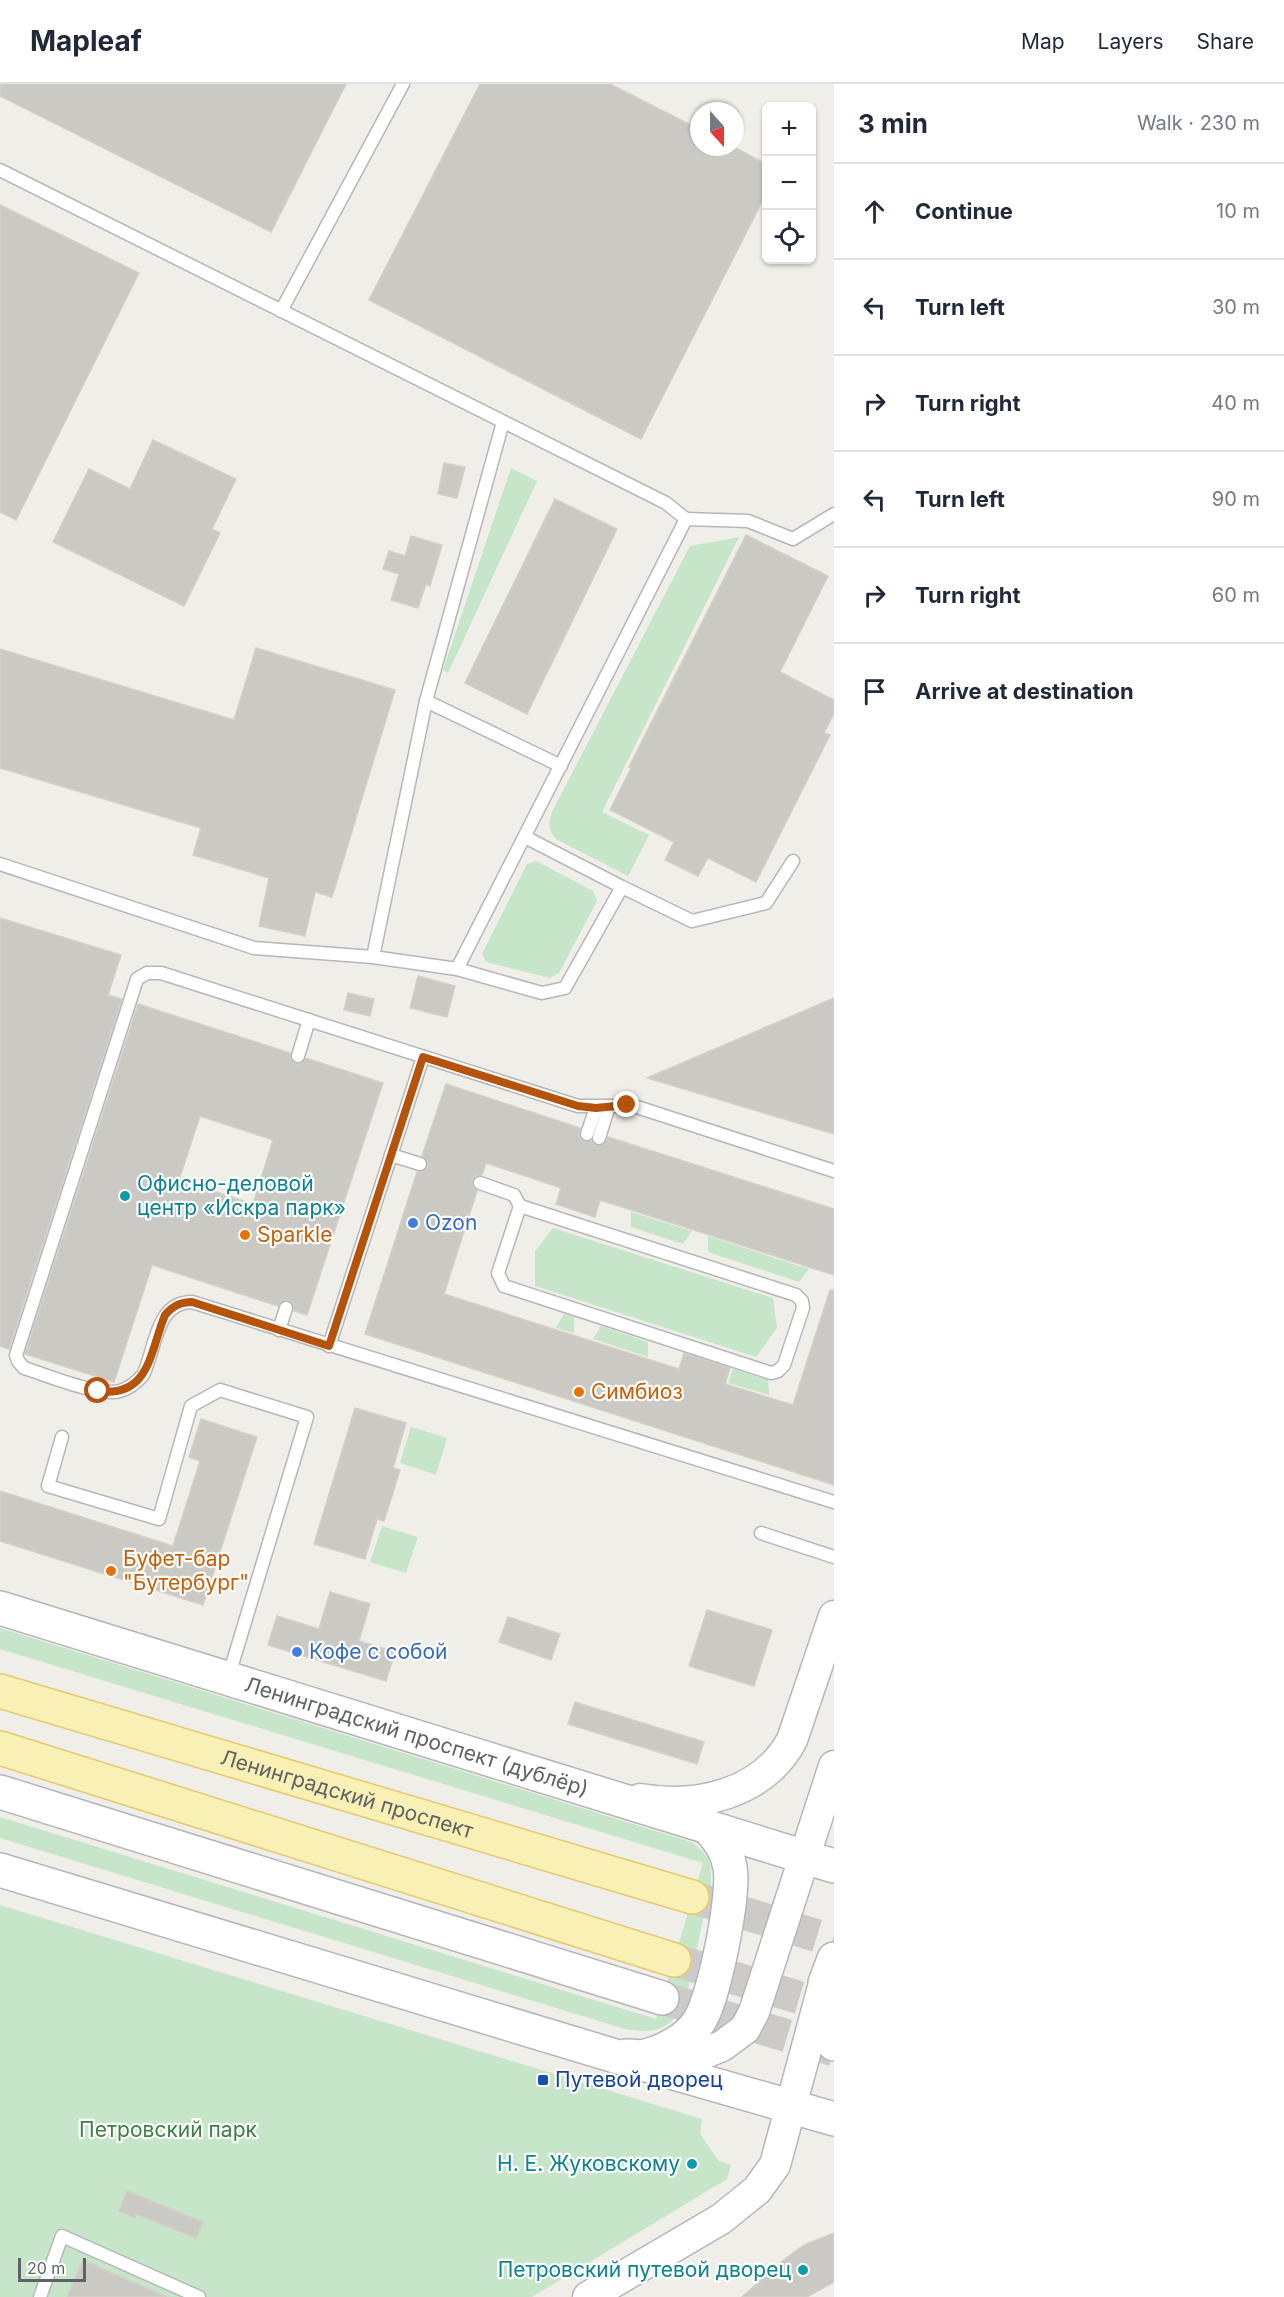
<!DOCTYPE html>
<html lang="en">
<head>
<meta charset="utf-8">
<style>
	:root { --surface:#fff; --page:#f6f6f7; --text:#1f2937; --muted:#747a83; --line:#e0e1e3 }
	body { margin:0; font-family:Inter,sans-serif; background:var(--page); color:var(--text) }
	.controls { position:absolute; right:18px; top:18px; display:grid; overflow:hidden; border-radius:9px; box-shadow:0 2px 4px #0004 }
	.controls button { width:54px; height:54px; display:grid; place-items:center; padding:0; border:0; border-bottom:2px solid var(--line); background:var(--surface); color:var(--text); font:30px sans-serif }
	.compass { position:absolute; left:690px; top:18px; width:54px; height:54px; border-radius:50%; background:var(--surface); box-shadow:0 2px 4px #0004; rotate:159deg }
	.scale { position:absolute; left:18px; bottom:15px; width:68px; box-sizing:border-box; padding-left:6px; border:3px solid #5f6266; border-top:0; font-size:16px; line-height:21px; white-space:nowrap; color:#5f6266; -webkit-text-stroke:4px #fff; paint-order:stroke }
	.stop { position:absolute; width:18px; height:18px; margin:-14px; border:4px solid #b45309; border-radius:50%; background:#fff }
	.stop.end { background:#b45309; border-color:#fff; box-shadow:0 2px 6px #0008 }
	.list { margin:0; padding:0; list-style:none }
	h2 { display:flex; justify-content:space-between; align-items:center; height:78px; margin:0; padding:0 24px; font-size:26px }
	h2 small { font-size:20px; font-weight:400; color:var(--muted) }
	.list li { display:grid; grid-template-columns:39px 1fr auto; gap:18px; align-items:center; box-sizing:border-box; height:96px; padding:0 24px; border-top:2px solid var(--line) }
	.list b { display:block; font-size:22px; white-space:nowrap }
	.list em { font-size:20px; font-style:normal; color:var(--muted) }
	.icon { flex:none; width:33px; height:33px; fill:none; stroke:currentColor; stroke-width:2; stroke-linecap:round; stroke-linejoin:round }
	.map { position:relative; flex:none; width:834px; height:2213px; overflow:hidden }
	header { display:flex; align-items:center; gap:36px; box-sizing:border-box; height:84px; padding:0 30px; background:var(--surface); border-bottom:2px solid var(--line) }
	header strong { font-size:28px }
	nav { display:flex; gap:33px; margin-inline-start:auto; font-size:21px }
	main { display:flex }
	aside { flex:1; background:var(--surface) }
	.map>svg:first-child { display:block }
</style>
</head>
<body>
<header>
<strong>Mapleaf</strong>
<nav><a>Map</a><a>Layers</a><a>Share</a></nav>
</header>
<main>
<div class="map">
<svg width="834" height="2213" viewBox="0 0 834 2213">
	<rect width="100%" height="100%" fill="#f0eee8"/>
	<!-- green -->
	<g fill="#c7e5c8">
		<path d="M 511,384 L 537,397 L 448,589 L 443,586 Z"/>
		<path d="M 739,453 L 602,728 L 649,751 L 628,792 L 556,755 C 548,745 548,740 552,728 L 690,462 Z"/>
		<path d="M 536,777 L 593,807 L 597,817 L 559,889 L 550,894 L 486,878 L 482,870 L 527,780 Z"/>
		<path d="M 631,1128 L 692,1147 L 683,1160 L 631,1143 Z"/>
		<path d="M 553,1144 L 773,1214 L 777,1244 L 756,1273 L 535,1202 L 535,1167 Z"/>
		<path d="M 708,1152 L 809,1185 L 799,1198 L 708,1168 Z"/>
		<path d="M 564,1230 L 574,1233 L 574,1249 L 556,1244 Z"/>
		<path d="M 601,1242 L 648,1258 L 648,1273 L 593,1255 Z"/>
		<path d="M 733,1285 L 768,1296 L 769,1311 L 728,1299 Z"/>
		<path d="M 411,1343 L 447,1354 L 436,1391 L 400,1379 Z"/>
		<path d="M 382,1442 L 418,1453 L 406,1489 L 370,1478 Z"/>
		<path d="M 0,1544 L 691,1758 C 709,1771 712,1777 711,1798 L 685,1920 C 668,1947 655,1950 625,1945 L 0,1754 L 0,1733 L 656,1935 L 703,1779 L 0,1565 Z"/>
		<path d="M 0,1821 L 702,2035 L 700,2050 L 719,2077 L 731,2081 L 727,2095 L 532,2213 L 0,2213 Z"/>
	</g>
	<!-- building -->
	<g fill="#cbc9c4" stroke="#d4d0c6" stroke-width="1.5" fill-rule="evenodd">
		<path d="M 0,0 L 346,0 L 271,148 L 0,12 Z"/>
		<path d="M 480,0 L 610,0 L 699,45 L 699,63 L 734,63 L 766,80 L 766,110 L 641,355 L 369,216 Z"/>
		<path d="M 0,121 L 139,189 L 16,436 L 0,428 Z"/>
		<path d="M 153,356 L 236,395 L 212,445 L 220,449 L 184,522 L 53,458 L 89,385 L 130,405 Z"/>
		<path d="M 444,379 L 465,383 L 457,414 L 438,410 Z"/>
		<path d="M 555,415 L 617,445 L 527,630 L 465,599 Z"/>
		<path d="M 746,451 L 828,492 L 780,588 L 834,616 L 834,630 L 824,649 L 830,651 L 756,798 L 708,774 L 698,792 L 665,776 L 674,758 L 610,726 L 631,684 L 629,683 Z"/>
		<path d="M 411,452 L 442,461 L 430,502 L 426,500 L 418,524 L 391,516 L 399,490 L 383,485 L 389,467 L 405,472 Z"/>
		<path d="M 256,564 L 395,606 L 332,813 L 315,808 L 305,852 L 259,842 L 269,794 L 193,771 L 201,744 L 0,684 L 0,565 L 234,636 Z"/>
		<path d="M 0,834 L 121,871 L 108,911 L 122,915 L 9,1265 L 0,1262 Z"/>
		<path d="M 418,892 L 455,902 L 447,933 L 410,924 Z"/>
		<path d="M 348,909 L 374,915 L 370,932 L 344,926 Z"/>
		<path d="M 834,914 L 834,1050 L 647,994 Z"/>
		<path d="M 138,920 L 290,969 L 290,974 L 295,980 L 300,980 L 306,974 L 383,999 L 307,1231 L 294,1227 L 292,1219 L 288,1216 L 281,1218 L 278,1222 L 152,1181 L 114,1298 L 25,1270 ZM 200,1032 L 273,1056 L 253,1120 L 179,1096 Z"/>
		<path d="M 446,1000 L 580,1044 L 579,1051 L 581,1056 L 585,1058 L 591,1057 L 596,1062 L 604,1060 L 608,1053 L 834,1125 L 834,1191 L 600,1116 L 595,1133 L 556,1120 L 561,1104 L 486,1079 L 482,1091 L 475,1092 L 472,1097 L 473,1104 L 477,1107 L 444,1210 L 679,1285 L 684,1269 L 730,1284 L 725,1300 L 793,1321 L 830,1206 L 834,1206 L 834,1401 L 365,1250 L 417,1088 L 422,1088 L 428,1083 L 428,1078 L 422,1072 Z"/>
		<path d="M 355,1324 L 406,1339 L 393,1384 L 400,1386 L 384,1437 L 377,1435 L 365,1475 L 314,1460 Z"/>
		<path d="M 201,1335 L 257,1353 L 203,1521 L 0,1457 L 0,1407 L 173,1462 L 200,1377 L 189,1373 Z"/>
		<path d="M 330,1508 L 370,1520 L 359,1557 L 395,1568 L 386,1597 L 268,1561 L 277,1532 L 319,1545 Z"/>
		<path d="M 707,1526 L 772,1546 L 754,1602 L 689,1582 Z"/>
		<path d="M 508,1533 L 560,1550 L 551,1576 L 499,1558 Z"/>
		<path d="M 575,1618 L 704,1658 L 697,1680 L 568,1640 Z"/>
		<path d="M 127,2107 L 203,2138 L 196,2154 L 136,2130 L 135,2134 L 119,2127 Z"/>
		<path d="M 834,2149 L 834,2198 L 807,2213 L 742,2213 L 786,2174 L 804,2161 Z"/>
		<path d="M 83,2176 L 167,2213 L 67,2213 Z"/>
	</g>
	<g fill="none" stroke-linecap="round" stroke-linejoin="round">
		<!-- secondary-tunnel -->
		<path stroke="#cccbc8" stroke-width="33" stroke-dasharray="33 16" stroke-linecap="butt" d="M 662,1914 L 834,1966"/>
		<!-- primary-tunnel -->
		<g stroke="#cccbc8" stroke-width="33" stroke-dasharray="33 16" stroke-linecap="butt">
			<path d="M 692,1813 L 834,1857"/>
			<path d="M 674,1876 L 834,1924"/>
		</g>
		<!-- service casing -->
		<g stroke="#b5b7bb" stroke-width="15">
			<g id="service">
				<path d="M 0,86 L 666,419 L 686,435"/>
				<path d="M 281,227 L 403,0"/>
				<path d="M 503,338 L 426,617 L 561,682"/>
				<path d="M 0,780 L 254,864 L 373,873 L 457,885 L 542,909 L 565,904 L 622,803 L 525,753"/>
				<path d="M 622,803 L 692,837 L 766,819 L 793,777"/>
				<path d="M 373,873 L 426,617"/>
				<path d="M 457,885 L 686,435 L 748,437 L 793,455 L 834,430"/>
				<path d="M 298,972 L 309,936"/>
				<path d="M 587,1050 L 596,1024"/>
				<path d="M 599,1054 L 609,1022"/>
				<path d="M 391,1071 L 420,1080"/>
				<path d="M 834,1087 L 634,1022 L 578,1022 L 161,889 L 147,889 L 137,895 L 16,1271 L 18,1277 L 24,1284 C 47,1291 99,1313 120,1307 C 130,1304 137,1298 143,1291 C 156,1265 155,1218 192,1218 L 834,1418"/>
				<path d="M 480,1099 L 514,1111 L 520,1122"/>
				<path d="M 520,1122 L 796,1211 L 802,1217 L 803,1224 L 784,1281 L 778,1287 L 771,1289 L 504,1202 L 498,1189 Z"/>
				<path d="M 279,1246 L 286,1224"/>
				<path d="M 329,1262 L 423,973"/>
				<path d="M 62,1353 L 48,1402 L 159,1435 L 191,1322 L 220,1306 L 307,1333 L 228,1594"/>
				<path d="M 761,1449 L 834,1473"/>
				<path d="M 40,2213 L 62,2152 L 199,2213"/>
			</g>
		</g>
		<!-- tertiary casing -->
		<g stroke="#b5b7bb" stroke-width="33">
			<g id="tertiary">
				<path d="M 640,1715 C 697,1725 763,1710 792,1656 L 834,1532"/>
				<path d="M 647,1972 L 700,1971 L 722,1962 L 745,1945 L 754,1928 L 834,1682"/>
				<path d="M 588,2213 L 721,2135 L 757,2106 L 775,2081 L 822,1907"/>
			</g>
		</g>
		<!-- secondary casing -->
		<g stroke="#b4b6bb" stroke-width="36">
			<g id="secondary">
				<path id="s1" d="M 0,1524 L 834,1782"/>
				<path d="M 0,1708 L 662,1914"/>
				<path d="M 0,1786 L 615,1972 L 834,2035"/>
				<path d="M 834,1875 L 825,1899 L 829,1949 L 834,1960"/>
				<path d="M 626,1972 C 633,1972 642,1974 649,1971 C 667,1966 687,1955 698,1939 C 714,1917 735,1810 730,1783 C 727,1766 718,1755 708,1743"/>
			</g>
		</g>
		<!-- primary casing -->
		<g stroke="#e5c96b" stroke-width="36">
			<g id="primary">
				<path id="s2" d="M 0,1607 L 692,1813"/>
				<path d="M 0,1664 L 674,1876"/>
			</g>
		</g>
		<!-- service -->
		<use href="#service" stroke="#fff" stroke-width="12"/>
		<!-- tertiary -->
		<use href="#tertiary" stroke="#fff" stroke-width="30"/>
		<!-- secondary -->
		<use href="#secondary" stroke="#fff" stroke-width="33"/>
		<!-- primary -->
		<use href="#primary" stroke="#f8f0b4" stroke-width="33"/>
	</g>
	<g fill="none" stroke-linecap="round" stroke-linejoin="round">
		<!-- route -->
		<path stroke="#b45309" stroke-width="8" d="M 98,1307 C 150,1314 150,1267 165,1231 C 173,1222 180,1218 192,1218 L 329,1262 L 423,973 L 578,1022 L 596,1024 L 627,1021"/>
	</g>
	<!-- markers -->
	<g fill="#0f9aa8" stroke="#fff" stroke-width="2">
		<circle cx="125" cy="1112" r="6"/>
		<circle cx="692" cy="2080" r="6"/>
		<circle cx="803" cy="2186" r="6"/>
	</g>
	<g fill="#3f7fe0" stroke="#fff" stroke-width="2">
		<circle cx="413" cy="1139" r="6"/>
		<circle cx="297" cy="1568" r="6"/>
	</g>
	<g fill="#e8710a" stroke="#fff" stroke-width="2">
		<circle cx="245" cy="1151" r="6"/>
		<circle cx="579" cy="1308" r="6"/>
		<circle cx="111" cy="1487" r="6"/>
	</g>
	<rect fill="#1a4fb4" stroke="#fff" stroke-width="2" x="537" y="1990" width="12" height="12" rx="3"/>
	<g text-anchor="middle" stroke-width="4.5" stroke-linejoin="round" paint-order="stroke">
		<!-- culture labels -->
		<g font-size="21" fill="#0d838f" stroke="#fff" text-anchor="end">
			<text x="137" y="1107" text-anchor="start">Офисно-деловой<tspan x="137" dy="24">центр «Искра парк»</tspan></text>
			<text x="680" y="2087">Н. Е. Жуковскому</text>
			<text x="791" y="2193">Петровский путевой дворец</text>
		</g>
		<!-- shop labels -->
		<g font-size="21" fill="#366cbe" stroke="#fff" text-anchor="start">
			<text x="425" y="1146">Ozon</text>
			<text x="309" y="1575">Кофе с собой</text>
		</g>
		<!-- food labels -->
		<g font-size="21" fill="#c56008" stroke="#fff" text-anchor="start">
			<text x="257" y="1158">Sparkle</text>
			<text x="591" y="1315">Симбиоз</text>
			<text x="123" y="1482">Буфет-бар<tspan x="123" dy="24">"Бутербург"</tspan></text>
		</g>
		<!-- street labels -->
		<g font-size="21" fill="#5f6266" stroke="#fff">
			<text dy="7" stroke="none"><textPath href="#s1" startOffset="436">Ленинградский проспект (дублёр)</textPath></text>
			<text dy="7" stroke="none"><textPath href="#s2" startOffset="362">Ленинградский проспект</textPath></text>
		</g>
		<!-- transit labels -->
		<g font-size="21" fill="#164399" stroke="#fff" text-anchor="start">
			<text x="555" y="2003">Путевой дворец</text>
		</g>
		<!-- park labels -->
		<g font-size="21" fill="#3d8043" stroke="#fff">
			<text x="168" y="2053">Петровский парк</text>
		</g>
	</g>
</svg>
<div class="controls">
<button>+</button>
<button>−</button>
<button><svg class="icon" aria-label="locate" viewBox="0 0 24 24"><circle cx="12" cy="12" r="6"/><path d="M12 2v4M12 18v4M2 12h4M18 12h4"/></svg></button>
</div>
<svg class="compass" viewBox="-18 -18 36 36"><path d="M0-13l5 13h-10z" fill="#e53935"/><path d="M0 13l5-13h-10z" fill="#747a83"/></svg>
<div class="scale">20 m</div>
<div class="stop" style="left:98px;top:1307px"></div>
<div class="stop end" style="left:627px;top:1021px"></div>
</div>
<aside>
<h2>3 min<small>Walk · 230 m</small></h2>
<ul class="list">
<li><svg class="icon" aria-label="ahead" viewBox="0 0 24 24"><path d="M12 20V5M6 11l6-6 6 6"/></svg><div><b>Continue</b></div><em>10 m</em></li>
<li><svg class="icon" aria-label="left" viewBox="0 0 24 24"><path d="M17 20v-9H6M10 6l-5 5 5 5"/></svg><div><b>Turn left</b></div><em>30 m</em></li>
<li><svg class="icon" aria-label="right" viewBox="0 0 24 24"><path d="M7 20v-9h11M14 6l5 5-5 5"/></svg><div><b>Turn right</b></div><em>40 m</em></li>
<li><svg class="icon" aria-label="left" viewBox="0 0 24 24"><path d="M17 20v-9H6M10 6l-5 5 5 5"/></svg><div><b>Turn left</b></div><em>90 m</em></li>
<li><svg class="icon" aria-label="right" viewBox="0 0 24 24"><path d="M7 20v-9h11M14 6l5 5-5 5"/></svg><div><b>Turn right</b></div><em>60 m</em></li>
<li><svg class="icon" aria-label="arrive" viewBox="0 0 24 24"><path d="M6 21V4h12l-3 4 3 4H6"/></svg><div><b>Arrive at destination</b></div></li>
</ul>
</aside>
</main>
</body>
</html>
